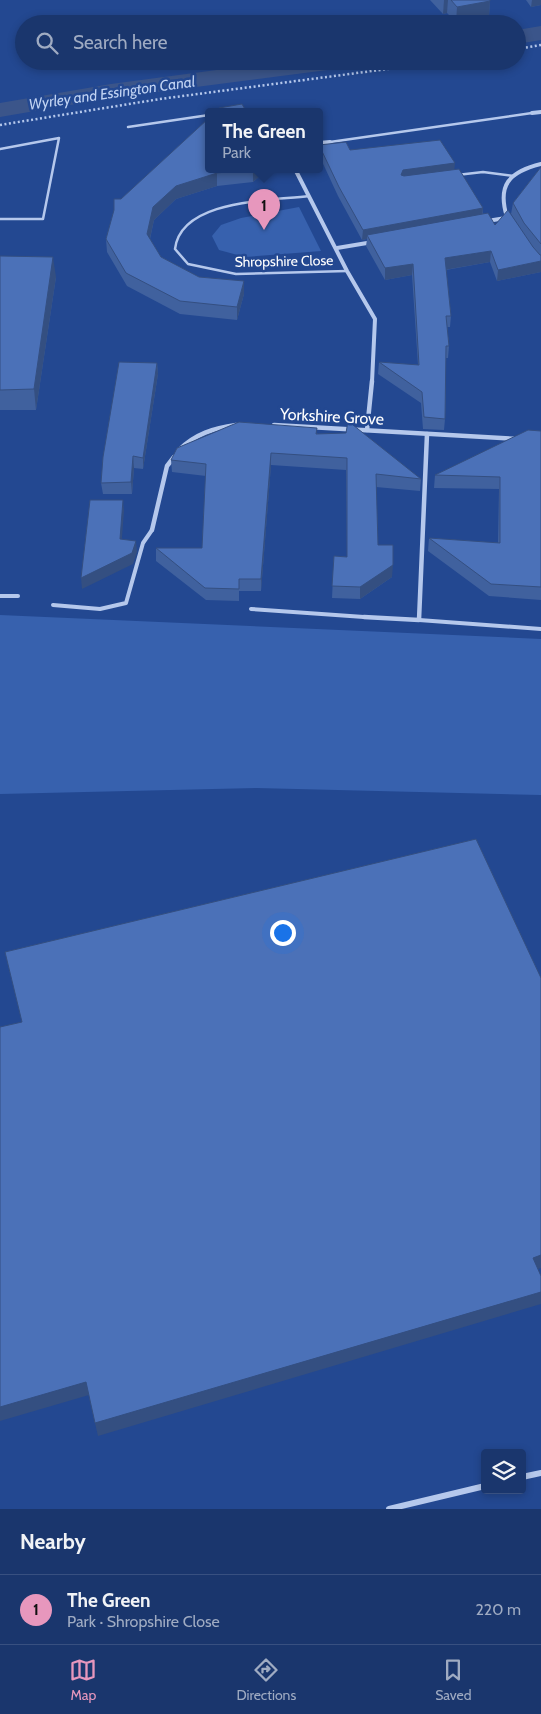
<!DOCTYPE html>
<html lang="en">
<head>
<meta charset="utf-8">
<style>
	:root { --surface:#1a366d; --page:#274175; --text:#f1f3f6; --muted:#9fabc2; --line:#385080; --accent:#e797bd }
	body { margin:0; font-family:Cabin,sans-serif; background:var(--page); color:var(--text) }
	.controls { position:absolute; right:15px; bottom:15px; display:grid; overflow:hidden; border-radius:5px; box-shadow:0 2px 8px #0003 }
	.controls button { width:45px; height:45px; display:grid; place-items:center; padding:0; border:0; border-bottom:1px solid var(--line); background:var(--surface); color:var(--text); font:25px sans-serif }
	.you { position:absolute; left:282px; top:932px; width:18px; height:18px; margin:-12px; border:4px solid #fff; border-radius:50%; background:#1a73e8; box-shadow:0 0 0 8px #1a73e833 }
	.badge { display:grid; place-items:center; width:32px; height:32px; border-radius:50%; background:var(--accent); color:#111; font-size:16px; font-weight:700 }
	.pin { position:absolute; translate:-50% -41px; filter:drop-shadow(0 1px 2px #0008) }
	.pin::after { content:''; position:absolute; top:26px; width:18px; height:15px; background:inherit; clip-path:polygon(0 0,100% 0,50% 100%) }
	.popup { position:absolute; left:205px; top:108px; width:118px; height:65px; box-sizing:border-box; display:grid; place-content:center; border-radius:5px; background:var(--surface); filter:drop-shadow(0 1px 4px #0005); font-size:16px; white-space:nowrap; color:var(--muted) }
	.popup b { font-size:19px; color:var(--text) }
	.popup::after { content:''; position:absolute; left:50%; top:100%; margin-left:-10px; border:10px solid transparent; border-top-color:var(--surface) }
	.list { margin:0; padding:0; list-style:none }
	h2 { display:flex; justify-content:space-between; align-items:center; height:65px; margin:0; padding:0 20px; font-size:21px }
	h2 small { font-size:16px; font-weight:400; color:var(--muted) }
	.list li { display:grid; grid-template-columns:32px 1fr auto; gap:15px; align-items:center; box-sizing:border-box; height:70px; padding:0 20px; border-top:1px solid var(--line) }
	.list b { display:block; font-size:19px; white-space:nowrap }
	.list p { margin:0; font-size:16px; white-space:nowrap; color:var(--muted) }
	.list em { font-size:16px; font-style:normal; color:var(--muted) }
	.icon { flex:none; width:28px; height:28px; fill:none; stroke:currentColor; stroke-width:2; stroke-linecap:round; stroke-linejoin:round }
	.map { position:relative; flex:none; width:541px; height:1509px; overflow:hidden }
	.search { position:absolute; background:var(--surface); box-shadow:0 2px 8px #0003; left:15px; right:15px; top:15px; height:55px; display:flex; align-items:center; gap:12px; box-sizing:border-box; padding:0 18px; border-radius:28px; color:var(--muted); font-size:19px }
	.sheet { height:135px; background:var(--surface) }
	nav { display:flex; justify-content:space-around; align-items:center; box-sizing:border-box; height:70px; border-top:1px solid var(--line); background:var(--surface); font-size:14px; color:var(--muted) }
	nav a { display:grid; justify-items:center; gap:2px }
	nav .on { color:var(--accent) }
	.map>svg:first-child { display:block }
</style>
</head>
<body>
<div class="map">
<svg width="541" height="1509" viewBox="0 0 541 1509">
	<rect width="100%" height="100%" fill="#234891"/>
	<!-- green -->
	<g fill="#3761ae">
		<path d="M 299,207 L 321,251 L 245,257 L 219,250 L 212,236 L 221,225 L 241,218 Z"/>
		<path d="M 0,615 L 541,639 L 541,795 L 256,788 L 0,794 Z"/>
	</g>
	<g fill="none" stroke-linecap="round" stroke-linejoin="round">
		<!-- canal -->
		<g fill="#3b558a" fill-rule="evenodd">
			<path d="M 541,26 L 541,40 L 517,44 L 517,30 Z"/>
			<path d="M 285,61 L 355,61 L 352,66 L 343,68 L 111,98 L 0,117 L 0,103 L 111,84 Z"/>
		</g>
		<!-- path -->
		<g stroke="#b5c8ec" stroke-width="2.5" stroke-dasharray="2 2.5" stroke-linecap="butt">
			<path d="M 517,49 L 541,45"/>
			<path d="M 0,125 L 160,99 L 448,61"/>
		</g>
		<!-- service-far1 -->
		<g stroke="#b5c8ec" stroke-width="2.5">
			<path d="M 128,127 L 209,115"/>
			<path d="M 330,142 L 532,113"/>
			<path d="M 0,149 L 59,138 L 43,219 L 0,219"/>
			<path d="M 457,175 L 483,172 L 514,176"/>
			<path d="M 309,196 C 270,201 181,199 175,249 L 188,264 L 236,274 L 347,271"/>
		</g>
		<!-- service -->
		<g stroke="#b5c8ec" stroke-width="4">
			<path d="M 0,596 L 18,596"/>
			<path d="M 53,605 L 100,609 L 126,603 L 143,543 L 152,530"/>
			<path d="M 251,609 L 364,617"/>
			<path d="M 419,620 L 541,629"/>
		</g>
		<!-- minor-far2 -->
		<g stroke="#b5c8ec" stroke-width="4">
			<path d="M 532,113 L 541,112"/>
			<path d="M 319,143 L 330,142"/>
			<path d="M 295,169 L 347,271 L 375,319 L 372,382"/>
			<path d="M 507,217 C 497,185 509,172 541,164"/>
			<path d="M 487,221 L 506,218"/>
			<path d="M 337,248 L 373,242"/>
		</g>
		<!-- minor-far1 -->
		<g stroke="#b5c8ec" stroke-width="4.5">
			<path d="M 274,425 L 518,439"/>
			<path d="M 367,430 L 372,381"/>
			<path d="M 179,450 C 195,434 214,428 236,425"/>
			<path d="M 152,530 L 167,466 L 174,457"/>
			<path d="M 364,617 L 419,620 L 427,434"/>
		</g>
		<!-- minor -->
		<g stroke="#b5c8ec" stroke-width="6">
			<path d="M 522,1477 L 541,1473"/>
			<path d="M 389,1509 L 485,1486"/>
		</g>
	</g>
	<!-- wall -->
	<g fill="#40619e">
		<path d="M 430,0 L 490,0 L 489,16 L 456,22 L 447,13 L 443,14 Z"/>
		<path d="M 526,0 L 541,0 L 541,5 L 531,7 Z"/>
		<path d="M 209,118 L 268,169 L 253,182 L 217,186 L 176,199 L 154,220 L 150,239 L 161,257 L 199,277 L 244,281 L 244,294 L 237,320 L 180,314 L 127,286 L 107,252 L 106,239 L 121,199 Z"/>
		<path d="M 319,145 L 454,169 L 483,208 L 483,214 L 495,225 L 514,219 L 511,214 L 513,203 L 541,167 L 541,272 L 497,281 L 490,262 L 446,270 L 451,316 L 450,327 L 447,327 L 449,346 L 448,358 L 446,358 L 445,419 L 444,430 L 423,429 L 421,403 L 378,374 L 379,362 L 418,365 L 412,275 L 385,280 L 366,246 L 367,239 L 362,240 L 338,196 L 319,155 Z"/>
		<path d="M 0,256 L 56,277 L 36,410 L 0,410 Z"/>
		<path d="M 157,363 L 158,374 L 143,469 L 134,468 L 132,494 L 103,494 L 101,483 Z"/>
		<path d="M 541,431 L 541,600 L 489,596 L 428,551 L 429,538 L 498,543 L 499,489 L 434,488 L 435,475 Z"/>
		<path d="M 316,433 L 421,479 L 420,491 L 376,487 L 378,545 L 392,577 L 360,599 L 332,598 L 334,556 L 347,557 L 346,470 L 271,465 L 261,591 L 239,591 L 239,601 L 206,600 L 156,561 L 156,548 L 202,548 L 206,476 L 172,472 L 171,460 Z"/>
	</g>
	<!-- shaded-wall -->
	<g fill="#344f81">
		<path d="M 444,0 L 448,0 L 447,13 L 443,14 Z"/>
		<path d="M 532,0 L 541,0 L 541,5 L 531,7 Z"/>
		<path d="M 490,1 L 489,16 L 456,22 L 457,7 Z"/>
		<path d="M 455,163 L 454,173 L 403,180 L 401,175 L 403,170 Z"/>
		<path d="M 253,169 L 268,169 L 253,182 Z"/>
		<path d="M 217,173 L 217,186 L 176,199 L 154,220 L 148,247 L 147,234 L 153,207 L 176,186 Z"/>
		<path d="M 483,208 L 482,218 L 367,235 L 367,239 L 362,240 L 363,230 Z"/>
		<path d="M 491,251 L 490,262 L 444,270 L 445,258 Z"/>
		<path d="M 53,257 L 56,277 L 36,410 L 34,389 Z"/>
		<path d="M 541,261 L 541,272 L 497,281 L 498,270 Z"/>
		<path d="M 413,264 L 412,275 L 385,280 L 385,268 Z"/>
		<path d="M 244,281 L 244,294 L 237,320 L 237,307 Z"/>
		<path d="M 157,363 L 158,374 L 143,469 L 143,458 Z"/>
		<path d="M 271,453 L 271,465 L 261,591 L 261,579 Z"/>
		<path d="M 133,456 L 134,468 L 132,494 L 131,482 Z"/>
		<path d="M 123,500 L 124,511 L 121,550 L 120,539 Z"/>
		<path d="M 136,541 L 137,552 L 133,564 L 82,589 L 81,578 Z"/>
		<path d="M 393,565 L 392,577 L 360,599 L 360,587 Z"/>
		<path d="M 541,1255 L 541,1268 L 529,1272 L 533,1258 Z"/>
		<path d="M 541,1292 L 541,1304 L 98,1436 L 95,1423 Z"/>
		<path d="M 86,1382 L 89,1395 L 0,1421 L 0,1407 Z"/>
	</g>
	<!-- building -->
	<g fill="#4b71b8" stroke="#344f81">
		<path d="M 451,0 L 490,0 L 490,1 L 457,7 Z"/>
		<path d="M 242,104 L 246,111 L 216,111 L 219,108 Z"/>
		<path d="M 209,118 L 209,169 L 253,169 L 217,173 L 176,186 L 153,207 L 147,234 L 161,257 L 199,277 L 244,281 L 237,307 L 180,301 L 126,273 L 106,239 L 114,210 L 114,199 L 121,199 Z"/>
		<path d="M 440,140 L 455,163 L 403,170 L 401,175 L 404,176 L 459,169 L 483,208 L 363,230 L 339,187 L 319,145 L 346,142 L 350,150 Z"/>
		<path d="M 541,167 L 541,244 L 524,223 L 513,203 Z"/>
		<path d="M 508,210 L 533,247 L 540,255 L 541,255 L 541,261 L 498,270 L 491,251 L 445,258 L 451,316 L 446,316 L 449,346 L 446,346 L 445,419 L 424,417 L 422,392 L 379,362 L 419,365 L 413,264 L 385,268 L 367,235 L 488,213 L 495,225 Z"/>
		<path d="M 0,256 L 53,257 L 34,389 L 0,390 Z"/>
		<path d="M 119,362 L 157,363 L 143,458 L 133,456 L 131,482 L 101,483 L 103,457 Z"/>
		<path d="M 348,421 L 421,479 L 376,474 L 378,545 L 393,545 L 393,565 L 360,587 L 332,586 L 334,556 L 347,557 L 347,458 L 271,453 L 261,579 L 239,579 L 239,589 L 205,588 L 156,548 L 202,548 L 206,464 L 171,460 L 177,448 L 239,422 L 317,428 L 316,434 L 346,433 Z"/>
		<path d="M 528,430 L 541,431 L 541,587 L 491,584 L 429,538 L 500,543 L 500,477 L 435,475 Z"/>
		<path d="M 90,500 L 123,500 L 120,539 L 136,541 L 132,553 L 81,578 Z"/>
		<path d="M 476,839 L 541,978 L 541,1255 L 533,1258 L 541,1276 L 541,1292 L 95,1423 L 86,1382 L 0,1407 L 0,1027 L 22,1022 L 5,952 Z"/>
	</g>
	<g text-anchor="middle" stroke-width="5" stroke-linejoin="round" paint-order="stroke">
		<!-- far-street labels -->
		<g font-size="14" fill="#fff" stroke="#234891">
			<text transform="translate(284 261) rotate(-1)" y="5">Shropshire Close</text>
		</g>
		<!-- far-water labels -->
		<g font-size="15" font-style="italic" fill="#c1d3f3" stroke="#234891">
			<text transform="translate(112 93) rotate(-8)" y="5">Wyrley and Essington Canal</text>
		</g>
		<!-- street labels -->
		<g font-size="16" fill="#fff" stroke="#234891">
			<text transform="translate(332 416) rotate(3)" y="6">Yorkshire Grove</text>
		</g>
	</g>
</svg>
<div class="controls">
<button><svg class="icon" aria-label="layers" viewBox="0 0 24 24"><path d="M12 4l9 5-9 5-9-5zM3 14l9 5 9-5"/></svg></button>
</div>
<div class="you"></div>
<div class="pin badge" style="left:264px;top:230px">1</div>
<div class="popup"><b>The Green</b>Park</div>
<div class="search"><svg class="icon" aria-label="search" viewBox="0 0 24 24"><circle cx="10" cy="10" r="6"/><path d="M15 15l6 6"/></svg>Search here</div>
</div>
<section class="sheet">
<h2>Nearby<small></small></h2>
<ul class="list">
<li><span class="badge">1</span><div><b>The Green</b><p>Park · Shropshire Close</p></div><em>220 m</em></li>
</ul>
</section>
<nav>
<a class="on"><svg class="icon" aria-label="map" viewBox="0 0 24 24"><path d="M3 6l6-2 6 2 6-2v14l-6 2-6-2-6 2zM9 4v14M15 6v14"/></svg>Map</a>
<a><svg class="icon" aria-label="directions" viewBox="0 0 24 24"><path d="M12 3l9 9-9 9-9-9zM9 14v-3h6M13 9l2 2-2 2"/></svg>Directions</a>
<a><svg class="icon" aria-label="saved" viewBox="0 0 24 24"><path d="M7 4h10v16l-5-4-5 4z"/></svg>Saved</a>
</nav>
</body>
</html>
